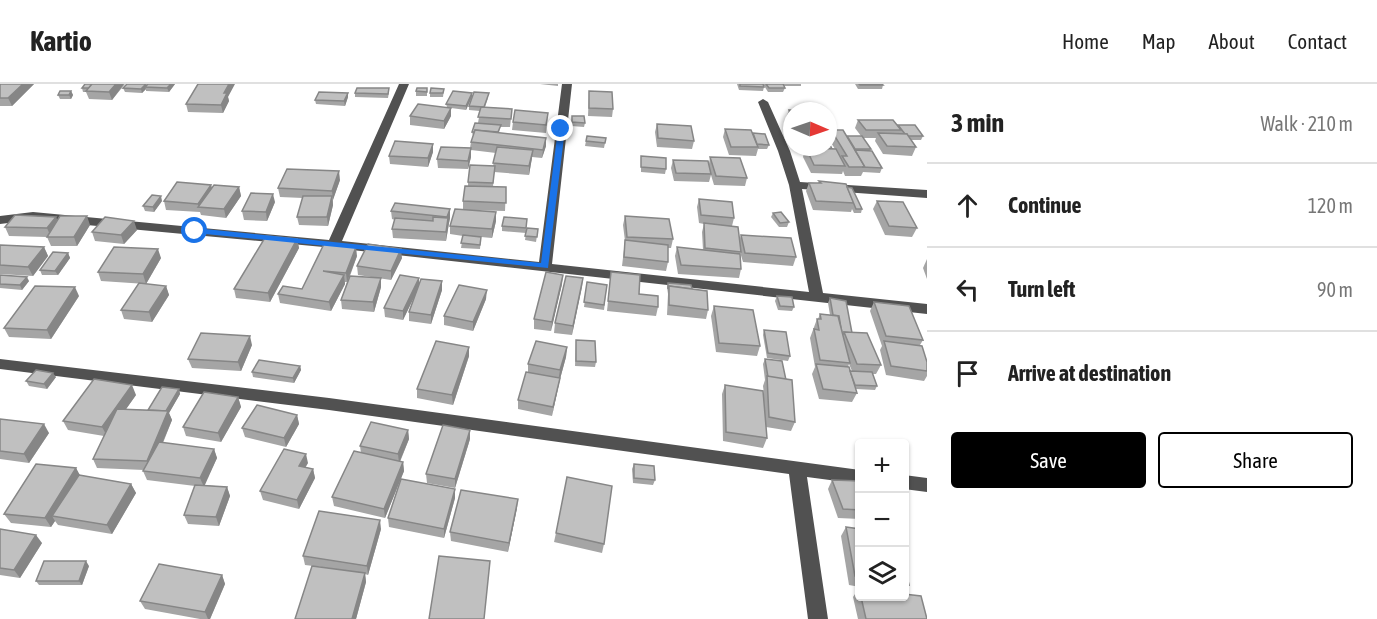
<!DOCTYPE html>
<html lang="en">
<head>
<meta charset="utf-8">
<style>
	:root { --surface:#fff; --page:#f2f2f2; --text:#222; --muted:#767676; --line:#e0e0e0; --accent:#000 }
	body { margin:0; font-family:"Asap Condensed",sans-serif; background:var(--page); color:var(--text) }
	.controls { position:absolute; right:18px; bottom:18px; display:grid; overflow:hidden; border-radius:6px; box-shadow:0 2px 4px #0004 }
	.controls button { width:54px; height:54px; display:grid; place-items:center; padding:0; border:0; border-bottom:2px solid var(--line); background:var(--surface); color:var(--text); font:30px sans-serif }
	.compass { position:absolute; left:783px; top:18px; width:54px; height:54px; border-radius:50%; background:var(--surface); box-shadow:0 2px 4px #0004; rotate:92deg }
	.stop { position:absolute; width:18px; height:18px; margin:-14px; border:4px solid #1a73e8; border-radius:50%; background:#fff }
	.stop.end { background:#1a73e8; border-color:#fff; box-shadow:0 2px 6px #0008 }
	.list { margin:0; padding:0; list-style:none }
	h2 { display:flex; justify-content:space-between; align-items:center; height:78px; margin:0; padding:0 24px; font-size:26px }
	h2 small { font-size:20px; font-weight:400; color:var(--muted) }
	.list li { display:grid; grid-template-columns:39px 1fr auto; gap:18px; align-items:center; box-sizing:border-box; height:84px; padding:0 24px; border-top:2px solid var(--line) }
	.list b { display:block; font-size:22px; white-space:nowrap }
	.list em { font-size:20px; font-style:normal; color:var(--muted) }
	.actions { display:flex; gap:12px; padding:18px 24px }
	.actions a { flex:1; padding:14px 0; border:2px solid var(--accent); border-radius:6px; text-align:center; font-size:21px; color:var(--accent) }
	.actions .main { background:var(--accent); color:#fff }
	.icon { flex:none; width:33px; height:33px; fill:none; stroke:currentColor; stroke-width:2; stroke-linecap:round; stroke-linejoin:round }
	.map { position:relative; flex:none; width:927px; height:535px; overflow:hidden }
	header { display:flex; align-items:center; gap:36px; box-sizing:border-box; height:84px; padding:0 30px; background:var(--surface); border-bottom:2px solid var(--line) }
	header strong { font-size:28px }
	nav { display:flex; gap:33px; margin-inline-start:auto; font-size:21px }
	main { display:flex }
	aside { flex:1; background:var(--surface) }
	.map>svg:first-child { display:block }
</style>
</head>
<body>
<header>
<strong>Kartio</strong>
<nav><a>Home</a><a>Map</a><a>About</a><a>Contact</a></nav>
</header>
<main>
<div class="map">
<svg width="927" height="535" viewBox="0 0 927 535">
	<rect width="100%" height="100%" fill="#fff"/>
	<g fill="none" stroke-linecap="round" stroke-linejoin="round">
		<!-- minor -->
		<g fill="#515151" fill-rule="evenodd">
			<path d="M 399,0 L 409,0 L 342,157 L 539,178 L 562,0 L 572,0 L 552,180 L 809,208 L 789,101 L 778,67 L 758,18 L 763,15 L 768,18 L 790,67 L 800,98 L 927,106 L 927,114 L 802,105 L 823,209 L 927,220 L 927,230 L 334,164 L 33,136 L 0,140 L 0,132 L 33,128 L 329,156 Z"/>
			<path d="M 0,275 L 329,314 L 860,386 L 860,400 L 807,393 L 828,535 L 808,535 L 789,390 L 329,326 L 0,285 Z"/>
			<path d="M 904,391 L 927,394 L 927,408 L 904,405 Z"/>
		</g>
	</g>
	<!-- wall -->
	<g fill="#a5a5a5" fill-rule="evenodd">
		<path d="M 0,0 L 34,0 L 12,22 L 0,22 Z"/>
		<path d="M 125,0 L 112,16 L 89,15 L 86,8 L 83,8 L 82,4 Z"/>
		<path d="M 148,0 L 175,0 L 169,8 L 146,7 L 146,5 L 142,9 L 125,8 L 123,4 L 146,1 Z"/>
		<path d="M 540,0 L 558,0 L 558,2 Z"/>
		<path d="M 737,0 L 763,0 L 764,3 L 763,7 L 739,6 Z"/>
		<path d="M 763,0 L 801,0 L 801,2 L 784,2 L 785,4 L 783,8 L 768,8 Z"/>
		<path d="M 855,0 L 882,0 L 883,1 L 882,5 L 858,5 Z"/>
		<path d="M 427,4 L 427,12 L 416,12 L 416,7 Z"/>
		<path d="M 444,5 L 443,13 L 430,13 L 430,9 Z"/>
		<path d="M 71,7 L 73,11 L 71,15 L 60,15 L 58,11 Z"/>
		<path d="M 589,7 L 613,25 L 612,33 L 588,32 Z"/>
		<path d="M 389,8 L 388,14 L 355,13 L 355,9 Z"/>
		<path d="M 472,9 L 472,13 L 466,26 L 451,24 L 451,32 L 444,45 L 410,41 L 410,32 L 447,23 L 446,20 Z"/>
		<path d="M 228,13 L 229,17 L 223,29 L 188,28 L 186,20 Z"/>
		<path d="M 348,13 L 345,22 L 316,20 L 315,16 Z"/>
		<path d="M 488,14 L 485,23 L 512,25 L 510,43 L 500,43 L 499,49 L 546,54 L 546,62 L 542,74 L 532,73 L 529,91 L 494,88 L 493,103 L 506,103 L 505,127 L 466,126 L 496,128 L 496,137 L 492,154 L 481,153 L 480,165 L 461,164 L 463,152 L 450,150 L 450,142 L 463,125 L 463,117 L 468,102 L 468,98 L 493,82 L 496,69 L 471,66 L 471,73 L 468,85 L 438,84 L 437,75 L 470,64 L 471,58 L 473,52 L 472,48 L 478,39 L 480,27 L 469,26 L 469,22 Z"/>
		<path d="M 789,26 L 792,27 L 792,46 L 786,34 Z"/>
		<path d="M 548,29 L 546,49 L 512,46 L 513,38 Z"/>
		<path d="M 572,32 L 585,39 L 584,43 L 571,42 Z"/>
		<path d="M 858,36 L 898,41 L 923,52 L 921,56 L 911,56 L 916,63 L 912,72 L 883,70 L 875,57 L 876,54 L 863,54 L 871,65 L 870,67 L 882,84 L 880,89 L 863,88 L 861,92 L 845,92 L 843,87 L 842,90 L 811,89 L 803,73 L 804,69 L 801,63 L 828,63 L 835,65 L 828,54 L 831,46 L 847,52 L 861,52 L 855,44 Z"/>
		<path d="M 657,40 L 694,57 L 692,65 L 657,63 L 655,48 Z"/>
		<path d="M 725,45 L 753,49 L 769,61 L 767,65 L 758,65 L 756,72 L 729,71 L 723,53 Z"/>
		<path d="M 587,52 L 606,54 L 604,64 L 585,62 Z"/>
		<path d="M 433,60 L 433,68 L 428,83 L 390,80 L 389,72 Z"/>
		<path d="M 641,72 L 666,85 L 665,90 L 641,88 Z"/>
		<path d="M 710,73 L 747,94 L 745,102 L 714,101 L 711,91 L 709,98 L 674,97 L 671,84 L 673,76 L 709,80 Z"/>
		<path d="M 340,96 L 333,115 L 333,121 L 328,142 L 299,141 L 297,133 L 303,114 L 280,113 L 278,104 Z"/>
		<path d="M 819,97 L 847,103 L 862,125 L 861,129 L 854,129 L 852,125 L 851,128 L 813,126 L 806,107 L 809,99 L 818,99 Z"/>
		<path d="M 211,101 L 212,104 L 239,103 L 241,112 L 226,134 L 201,131 L 200,128 L 166,126 L 164,117 Z"/>
		<path d="M 699,115 L 734,134 L 732,142 L 739,157 L 741,151 L 796,173 L 793,182 L 743,178 L 740,168 L 741,185 L 739,194 L 678,190 L 675,172 L 677,163 L 703,166 L 702,148 L 704,140 L 699,139 L 697,123 Z"/>
		<path d="M 162,117 L 154,128 L 145,127 L 143,122 Z"/>
		<path d="M 877,117 L 917,144 L 912,153 L 885,151 L 873,125 Z"/>
		<path d="M 275,118 L 267,137 L 244,136 L 242,127 Z"/>
		<path d="M 450,125 L 450,134 L 449,139 L 446,157 L 393,154 L 392,145 L 395,136 L 392,135 L 391,127 Z"/>
		<path d="M 773,129 L 789,138 L 787,143 L 779,143 L 771,133 Z"/>
		<path d="M 625,132 L 673,155 L 671,164 L 668,164 L 668,178 L 666,187 L 622,182 L 625,157 L 623,141 Z"/>
		<path d="M 527,135 L 526,146 L 538,145 L 536,158 L 525,156 L 526,149 L 502,147 L 502,142 Z"/>
		<path d="M 58,136 L 90,141 L 77,162 L 51,162 L 47,153 L 9,152 L 5,143 Z"/>
		<path d="M 137,146 L 124,160 L 95,157 L 92,148 Z"/>
		<path d="M 297,155 L 299,164 L 270,218 L 236,214 L 234,205 Z"/>
		<path d="M 0,161 L 44,163 L 48,172 L 33,192 L 0,190 Z"/>
		<path d="M 68,169 L 70,174 L 58,191 L 42,191 L 40,186 Z"/>
		<path d="M 357,172 L 350,192 L 381,203 L 374,228 L 342,225 L 341,216 L 347,198 L 345,198 L 345,200 L 331,227 L 280,219 L 278,210 L 302,205 Z"/>
		<path d="M 161,174 L 146,200 L 101,197 L 98,188 Z"/>
		<path d="M 402,174 L 391,196 L 358,191 L 357,182 Z"/>
		<path d="M 927,175 L 927,195 L 923,184 Z"/>
		<path d="M 611,188 L 658,223 L 656,232 L 607,227 Z"/>
		<path d="M 0,191 L 29,197 L 22,206 L 0,204 Z"/>
		<path d="M 583,194 L 572,251 L 554,249 L 555,239 Z"/>
		<path d="M 442,197 L 442,206 L 431,240 L 409,237 L 409,228 L 414,213 L 403,236 L 385,233 L 384,224 L 419,201 Z"/>
		<path d="M 587,198 L 607,201 L 604,226 L 584,223 Z"/>
		<path d="M 668,199 L 692,205 L 708,226 L 706,235 L 667,231 L 668,210 L 667,203 Z"/>
		<path d="M 562,200 L 551,247 L 534,245 L 534,235 Z"/>
		<path d="M 166,202 L 169,211 L 152,238 L 124,235 L 121,226 Z"/>
		<path d="M 79,212 L 51,255 L 9,253 L 4,244 Z"/>
		<path d="M 777,212 L 794,223 L 792,227 L 778,226 L 775,217 Z"/>
		<path d="M 830,214 L 852,249 L 881,281 L 876,290 L 872,290 L 877,302 L 875,306 L 856,305 L 857,309 L 852,318 L 819,315 L 812,290 L 815,283 L 810,254 L 817,235 L 818,235 L 820,230 L 830,231 L 828,219 ZM 849,280 L 852,287 L 850,287 L 848,283 Z"/>
		<path d="M 486,215 L 473,247 L 444,241 L 444,232 Z"/>
		<path d="M 874,218 L 923,256 L 920,261 L 927,278 L 927,292 L 924,297 L 886,291 L 880,266 L 882,262 L 870,227 Z"/>
		<path d="M 714,222 L 760,262 L 757,272 L 716,268 L 711,232 Z"/>
		<path d="M 764,246 L 790,272 L 788,277 L 767,274 L 763,251 Z"/>
		<path d="M 576,256 L 596,278 L 595,283 L 575,282 Z"/>
		<path d="M 252,261 L 241,287 L 192,284 L 188,275 Z"/>
		<path d="M 469,263 L 469,272 L 453,321 L 417,314 L 417,305 Z"/>
		<path d="M 567,263 L 566,273 L 560,295 L 552,332 L 518,325 L 518,316 L 528,288 L 528,280 Z"/>
		<path d="M 765,275 L 795,338 L 791,347 L 766,343 L 767,354 L 763,364 L 723,357 L 722,310 L 725,301 L 764,310 L 763,302 L 765,296 L 763,280 Z"/>
		<path d="M 300,282 L 301,286 L 294,299 L 253,293 L 252,288 Z"/>
		<path d="M 56,293 L 47,305 L 29,302 L 26,297 Z"/>
		<path d="M 179,305 L 180,310 L 169,329 L 172,336 L 163,359 L 214,365 L 217,374 L 204,401 L 227,403 L 230,412 L 219,442 L 188,440 L 184,431 L 195,402 L 147,396 L 143,387 L 144,386 L 97,384 L 93,375 L 104,352 L 68,346 L 63,337 L 136,311 L 126,325 L 148,326 Z"/>
		<path d="M 238,313 L 241,323 L 221,358 L 186,352 L 183,343 Z"/>
		<path d="M 297,331 L 299,340 L 286,363 L 245,353 L 242,344 Z"/>
		<path d="M 0,335 L 49,349 L 29,379 L 0,375 Z"/>
		<path d="M 408,346 L 409,355 L 400,378 L 403,378 L 404,387 L 385,434 L 334,422 L 332,413 L 361,369 L 360,362 Z"/>
		<path d="M 470,355 L 455,404 L 427,399 L 426,390 Z"/>
		<path d="M 308,379 L 305,383 L 313,385 L 315,394 L 299,425 L 263,416 L 260,407 Z"/>
		<path d="M 634,380 L 655,396 L 653,401 L 633,399 L 632,385 Z"/>
		<path d="M 76,384 L 79,391 L 131,400 L 136,409 L 112,450 L 58,441 L 55,437 L 51,443 L 11,439 L 4,430 Z"/>
		<path d="M 832,396 L 860,397 L 860,435 L 838,434 L 828,405 Z"/>
		<path d="M 455,405 L 455,414 L 444,454 L 389,443 L 388,434 Z"/>
		<path d="M 517,424 L 508,468 L 451,457 L 450,448 Z"/>
		<path d="M 846,443 L 860,445 L 860,503 L 849,501 L 841,452 Z"/>
		<path d="M 0,445 L 42,459 L 20,494 L 0,491 Z"/>
		<path d="M 381,445 L 368,491 L 365,490 L 366,498 L 356,535 L 295,535 L 322,483 L 305,481 L 303,472 Z"/>
		<path d="M 556,449 L 604,460 L 602,469 L 554,458 Z"/>
		<path d="M 904,479 L 909,501 L 904,508 Z"/>
		<path d="M 89,482 L 82,501 L 39,501 L 36,497 Z"/>
		<path d="M 222,491 L 225,500 L 210,535 L 200,535 L 145,525 L 140,517 Z"/>
		<path d="M 859,504 L 860,513 L 904,513 L 927,535 L 858,535 L 853,513 Z"/>
	</g>
	<!-- shaded-wall -->
	<g fill="#868686">
		<path d="M 23,0 L 34,0 L 12,22 L 8,14 Z"/>
		<path d="M 116,0 L 124,0 L 112,16 L 109,8 Z"/>
		<path d="M 146,0 L 147,3 L 145,3 L 146,5 L 142,9 L 141,5 Z"/>
		<path d="M 171,0 L 175,0 L 169,8 L 167,4 Z"/>
		<path d="M 229,0 L 235,0 L 228,13 L 229,17 L 223,29 L 221,21 L 224,9 Z"/>
		<path d="M 71,7 L 73,11 L 71,15 L 69,11 Z"/>
		<path d="M 348,9 L 348,13 L 345,22 L 344,17 Z"/>
		<path d="M 472,9 L 472,13 L 466,26 L 466,22 Z"/>
		<path d="M 451,24 L 451,32 L 444,45 L 444,37 Z"/>
		<path d="M 546,54 L 546,62 L 542,74 L 543,66 Z"/>
		<path d="M 433,60 L 433,68 L 428,83 L 428,74 Z"/>
		<path d="M 471,64 L 471,73 L 468,85 L 468,77 Z"/>
		<path d="M 533,66 L 532,74 L 529,91 L 529,82 Z"/>
		<path d="M 339,87 L 340,96 L 333,116 L 332,107 Z"/>
		<path d="M 211,101 L 213,109 L 199,123 L 198,120 Z"/>
		<path d="M 239,103 L 241,112 L 226,134 L 224,125 Z"/>
		<path d="M 273,110 L 275,118 L 267,137 L 266,128 Z"/>
		<path d="M 161,112 L 162,117 L 154,128 L 153,123 Z"/>
		<path d="M 332,112 L 333,121 L 328,142 L 327,133 Z"/>
		<path d="M 450,125 L 450,134 L 449,139 L 446,157 L 447,133 Z"/>
		<path d="M 496,128 L 496,137 L 492,154 L 492,145 Z"/>
		<path d="M 87,132 L 90,141 L 77,162 L 74,153 Z"/>
		<path d="M 56,133 L 60,141 L 51,153 L 47,144 Z"/>
		<path d="M 134,137 L 137,146 L 124,160 L 121,151 Z"/>
		<path d="M 297,155 L 299,164 L 270,218 L 268,209 Z"/>
		<path d="M 44,163 L 48,172 L 33,192 L 28,183 Z"/>
		<path d="M 356,163 L 357,172 L 347,198 L 346,189 Z"/>
		<path d="M 158,165 L 161,174 L 146,200 L 143,190 Z"/>
		<path d="M 401,165 L 402,174 L 391,196 L 391,187 Z"/>
		<path d="M 68,169 L 70,174 L 58,191 L 55,187 Z"/>
		<path d="M 344,191 L 345,200 L 331,227 L 329,218 Z"/>
		<path d="M 563,191 L 562,200 L 551,247 L 552,238 Z"/>
		<path d="M 27,193 L 29,197 L 22,206 L 20,201 Z"/>
		<path d="M 381,194 L 381,203 L 374,228 L 373,218 Z"/>
		<path d="M 419,194 L 419,203 L 403,236 L 403,227 Z"/>
		<path d="M 583,194 L 582,203 L 572,251 L 573,242 Z"/>
		<path d="M 442,197 L 442,206 L 431,240 L 431,231 Z"/>
		<path d="M 166,202 L 169,211 L 152,238 L 149,228 Z"/>
		<path d="M 75,203 L 79,212 L 51,255 L 47,246 Z"/>
		<path d="M 487,206 L 486,215 L 473,247 L 473,238 Z"/>
		<path d="M 250,252 L 252,261 L 241,287 L 238,278 Z"/>
		<path d="M 469,263 L 469,272 L 453,321 L 452,311 Z"/>
		<path d="M 567,263 L 566,273 L 560,295 L 552,332 L 560,286 Z"/>
		<path d="M 300,282 L 301,286 L 294,299 L 293,294 Z"/>
		<path d="M 53,289 L 56,293 L 47,305 L 44,300 Z"/>
		<path d="M 132,301 L 136,311 L 107,352 L 102,343 Z"/>
		<path d="M 179,305 L 180,310 L 169,329 L 172,336 L 151,386 L 147,377 L 164,331 Z"/>
		<path d="M 238,313 L 241,323 L 221,358 L 218,349 Z"/>
		<path d="M 297,331 L 299,340 L 286,363 L 284,354 Z"/>
		<path d="M 44,340 L 49,349 L 29,379 L 24,370 Z"/>
		<path d="M 408,346 L 409,355 L 399,379 L 398,370 Z"/>
		<path d="M 470,346 L 470,355 L 455,404 L 455,395 Z"/>
		<path d="M 214,365 L 217,374 L 204,403 L 200,394 Z"/>
		<path d="M 306,370 L 308,379 L 301,391 L 299,382 Z"/>
		<path d="M 403,378 L 404,387 L 385,434 L 384,425 Z"/>
		<path d="M 76,384 L 81,393 L 52,432 L 55,437 L 51,443 L 45,434 Z"/>
		<path d="M 313,385 L 315,394 L 299,425 L 297,416 Z"/>
		<path d="M 131,400 L 136,409 L 112,450 L 107,441 Z"/>
		<path d="M 227,403 L 230,412 L 219,442 L 216,433 Z"/>
		<path d="M 455,405 L 455,414 L 444,454 L 444,445 Z"/>
		<path d="M 518,415 L 517,424 L 508,468 L 509,459 Z"/>
		<path d="M 380,436 L 381,445 L 368,491 L 367,482 Z"/>
		<path d="M 36,451 L 42,459 L 20,494 L 14,486 Z"/>
		<path d="M 86,477 L 89,482 L 82,501 L 79,497 Z"/>
		<path d="M 365,489 L 366,498 L 356,535 L 352,535 Z"/>
		<path d="M 222,491 L 225,500 L 210,535 L 208,535 L 205,528 Z"/>
	</g>
	<!-- building -->
	<g fill="#c0c0c0" stroke="#868686" stroke-width="1.5">
		<path d="M 0,0 L 23,0 L 8,14 L 0,14 Z"/>
		<path d="M 85,0 L 92,0 L 89,4 L 82,4 Z"/>
		<path d="M 92,0 L 116,0 L 109,8 L 86,7 Z"/>
		<path d="M 127,0 L 146,0 L 141,5 L 123,4 Z"/>
		<path d="M 148,0 L 171,0 L 167,4 L 145,3 Z"/>
		<path d="M 198,0 L 229,0 L 224,9 L 227,9 L 221,21 L 186,20 Z"/>
		<path d="M 740,0 L 763,0 L 764,3 L 740,2 Z"/>
		<path d="M 766,0 L 783,0 L 785,4 L 769,4 Z"/>
		<path d="M 859,0 L 882,0 L 883,1 L 860,1 Z"/>
		<path d="M 357,4 L 389,4 L 388,10 L 355,9 Z"/>
		<path d="M 417,4 L 427,4 L 427,8 L 416,7 Z"/>
		<path d="M 431,4 L 444,5 L 443,9 L 430,9 Z"/>
		<path d="M 60,7 L 71,7 L 69,11 L 58,11 Z"/>
		<path d="M 453,7 L 472,9 L 466,22 L 446,20 Z"/>
		<path d="M 589,7 L 612,8 L 613,25 L 589,24 Z"/>
		<path d="M 319,8 L 348,9 L 344,17 L 315,16 Z"/>
		<path d="M 474,8 L 489,9 L 484,23 L 469,22 Z"/>
		<path d="M 418,20 L 451,24 L 444,37 L 410,32 Z"/>
		<path d="M 481,23 L 512,25 L 511,35 L 478,33 Z"/>
		<path d="M 515,26 L 548,29 L 546,41 L 513,38 Z"/>
		<path d="M 789,26 L 814,27 L 792,27 L 792,33 Z"/>
		<path d="M 572,32 L 584,32 L 585,39 L 572,38 Z"/>
		<path d="M 858,36 L 893,36 L 901,46 L 866,46 Z"/>
		<path d="M 475,39 L 501,41 L 498,48 L 475,46 L 475,48 L 472,48 Z"/>
		<path d="M 657,40 L 691,42 L 694,57 L 658,54 Z"/>
		<path d="M 898,41 L 915,41 L 923,52 L 908,52 L 907,50 L 905,50 Z"/>
		<path d="M 725,45 L 751,46 L 758,63 L 731,63 Z"/>
		<path d="M 475,46 L 546,54 L 543,66 L 471,58 Z"/>
		<path d="M 831,46 L 843,46 L 865,83 L 849,83 L 842,72 L 847,72 Z"/>
		<path d="M 753,49 L 765,50 L 769,61 L 757,60 Z"/>
		<path d="M 878,49 L 907,50 L 916,63 L 887,62 Z"/>
		<path d="M 587,52 L 606,54 L 605,59 L 586,57 Z"/>
		<path d="M 847,52 L 862,52 L 871,65 L 855,65 Z"/>
		<path d="M 395,57 L 433,60 L 428,74 L 389,72 Z"/>
		<path d="M 828,57 L 832,65 L 806,64 L 807,66 L 805,63 L 828,63 Z"/>
		<path d="M 441,63 L 471,64 L 468,77 L 437,75 Z"/>
		<path d="M 497,63 L 533,66 L 529,82 L 493,79 Z"/>
		<path d="M 806,64 L 836,65 L 845,82 L 814,81 Z"/>
		<path d="M 855,66 L 872,67 L 882,84 L 862,83 L 865,83 Z"/>
		<path d="M 641,72 L 666,74 L 666,85 L 641,83 Z"/>
		<path d="M 710,73 L 740,74 L 747,94 L 716,92 Z"/>
		<path d="M 673,76 L 708,77 L 711,90 L 676,89 Z"/>
		<path d="M 470,81 L 495,82 L 493,99 L 468,98 Z"/>
		<path d="M 287,85 L 339,87 L 332,107 L 278,104 Z"/>
		<path d="M 819,97 L 846,100 L 854,119 L 816,117 L 809,99 L 821,99 Z"/>
		<path d="M 177,98 L 211,101 L 198,120 L 164,117 Z"/>
		<path d="M 214,101 L 239,103 L 224,125 L 198,123 Z"/>
		<path d="M 465,102 L 506,103 L 506,119 L 463,117 Z"/>
		<path d="M 847,103 L 852,104 L 862,125 L 856,125 Z"/>
		<path d="M 251,109 L 273,110 L 266,128 L 242,127 Z"/>
		<path d="M 152,111 L 161,112 L 153,123 L 143,122 Z"/>
		<path d="M 303,112 L 332,112 L 327,133 L 297,133 Z"/>
		<path d="M 699,115 L 732,118 L 734,134 L 701,131 Z"/>
		<path d="M 877,117 L 903,118 L 917,144 L 889,142 Z"/>
		<path d="M 395,119 L 450,125 L 447,133 L 391,127 Z"/>
		<path d="M 455,125 L 496,128 L 492,145 L 450,142 Z"/>
		<path d="M 781,128 L 789,138 L 780,139 L 773,129 Z"/>
		<path d="M 15,131 L 56,133 L 47,144 L 5,143 Z"/>
		<path d="M 60,132 L 87,132 L 74,153 L 47,153 Z"/>
		<path d="M 625,132 L 669,135 L 673,155 L 627,153 Z"/>
		<path d="M 105,133 L 134,137 L 121,151 L 92,148 Z"/>
		<path d="M 433,133 L 448,134 L 446,148 L 392,145 L 395,134 L 433,137 Z"/>
		<path d="M 504,133 L 527,135 L 526,144 L 502,142 Z"/>
		<path d="M 704,139 L 738,143 L 741,168 L 705,164 Z"/>
		<path d="M 527,144 L 538,145 L 537,153 L 525,152 Z"/>
		<path d="M 463,151 L 481,153 L 480,161 L 461,159 Z"/>
		<path d="M 741,151 L 791,154 L 796,173 L 745,169 Z"/>
		<path d="M 266,152 L 297,155 L 268,209 L 234,205 Z"/>
		<path d="M 625,156 L 668,161 L 668,178 L 624,173 Z"/>
		<path d="M 324,160 L 356,163 L 346,189 L 323,187 L 344,191 L 329,218 L 278,210 L 283,202 L 302,205 Z"/>
		<path d="M 368,160 L 401,165 L 391,187 L 357,182 Z"/>
		<path d="M 0,161 L 44,163 L 28,183 L 0,181 Z"/>
		<path d="M 114,163 L 158,165 L 143,190 L 98,188 Z"/>
		<path d="M 677,163 L 740,170 L 741,185 L 681,181 Z"/>
		<path d="M 53,168 L 68,169 L 55,187 L 40,186 Z"/>
		<path d="M 546,188 L 563,191 L 552,238 L 534,235 Z"/>
		<path d="M 611,188 L 640,191 L 639,210 L 658,212 L 658,223 L 608,217 Z"/>
		<path d="M 0,191 L 27,193 L 20,201 L 0,200 Z"/>
		<path d="M 400,191 L 419,194 L 403,227 L 384,224 Z"/>
		<path d="M 350,192 L 381,194 L 373,218 L 341,216 Z"/>
		<path d="M 566,192 L 583,194 L 573,242 L 555,239 Z"/>
		<path d="M 421,195 L 442,197 L 431,231 L 409,228 Z"/>
		<path d="M 587,198 L 607,201 L 604,221 L 584,218 Z"/>
		<path d="M 139,199 L 166,202 L 149,228 L 121,226 Z"/>
		<path d="M 668,199 L 691,201 L 692,205 L 669,202 L 668,205 Z"/>
		<path d="M 459,201 L 487,206 L 473,238 L 444,232 Z"/>
		<path d="M 35,202 L 75,203 L 47,246 L 4,244 Z"/>
		<path d="M 669,202 L 707,207 L 708,226 L 669,221 Z"/>
		<path d="M 777,212 L 792,213 L 794,223 L 780,222 Z"/>
		<path d="M 830,214 L 846,217 L 852,249 L 844,248 L 844,250 L 842,250 L 839,232 L 833,231 Z"/>
		<path d="M 874,218 L 909,222 L 923,256 L 886,252 Z"/>
		<path d="M 714,222 L 753,226 L 760,262 L 719,259 Z"/>
		<path d="M 820,230 L 838,232 L 850,279 L 820,276 L 814,245 L 819,246 L 817,235 L 821,235 Z"/>
		<path d="M 764,246 L 786,248 L 790,272 L 768,269 Z"/>
		<path d="M 844,248 L 867,249 L 881,281 L 857,280 Z"/>
		<path d="M 201,249 L 250,252 L 238,278 L 188,275 Z"/>
		<path d="M 576,256 L 595,257 L 596,278 L 576,277 Z"/>
		<path d="M 436,257 L 469,263 L 452,311 L 417,305 Z"/>
		<path d="M 536,257 L 567,263 L 560,286 L 528,280 Z"/>
		<path d="M 884,257 L 922,262 L 927,278 L 927,287 L 891,282 Z"/>
		<path d="M 765,275 L 782,277 L 786,296 L 768,293 Z"/>
		<path d="M 259,276 L 300,282 L 293,294 L 252,288 Z"/>
		<path d="M 816,280 L 849,283 L 857,309 L 823,305 Z"/>
		<path d="M 36,286 L 53,289 L 44,300 L 26,297 Z"/>
		<path d="M 850,287 L 872,288 L 877,302 L 855,301 Z"/>
		<path d="M 526,288 L 560,294 L 553,323 L 518,316 Z"/>
		<path d="M 767,292 L 792,296 L 795,338 L 769,333 Z"/>
		<path d="M 94,295 L 132,301 L 102,343 L 63,337 Z"/>
		<path d="M 725,301 L 763,307 L 767,354 L 726,348 Z"/>
		<path d="M 162,303 L 179,305 L 166,327 L 148,326 Z"/>
		<path d="M 204,308 L 238,313 L 218,349 L 183,343 Z"/>
		<path d="M 257,321 L 297,331 L 284,354 L 242,344 Z"/>
		<path d="M 117,325 L 168,327 L 147,377 L 93,375 Z"/>
		<path d="M 0,335 L 44,340 L 24,370 L 0,367 Z"/>
		<path d="M 371,338 L 408,346 L 398,370 L 360,362 Z"/>
		<path d="M 443,341 L 470,346 L 455,395 L 426,390 Z"/>
		<path d="M 159,358 L 214,365 L 200,394 L 143,387 Z"/>
		<path d="M 284,365 L 306,370 L 299,382 L 313,385 L 297,416 L 260,407 Z"/>
		<path d="M 354,367 L 403,378 L 384,425 L 332,413 Z"/>
		<path d="M 36,380 L 76,384 L 45,434 L 4,430 Z"/>
		<path d="M 634,380 L 654,382 L 655,396 L 634,394 Z"/>
		<path d="M 79,391 L 131,400 L 107,441 L 52,432 Z"/>
		<path d="M 567,393 L 612,402 L 604,460 L 556,449 Z"/>
		<path d="M 401,395 L 455,405 L 444,445 L 388,434 Z"/>
		<path d="M 832,396 L 860,397 L 860,426 L 843,425 Z"/>
		<path d="M 195,401 L 227,403 L 216,433 L 184,431 Z"/>
		<path d="M 461,406 L 518,415 L 509,459 L 450,448 Z"/>
		<path d="M 319,427 L 380,436 L 367,482 L 303,472 Z"/>
		<path d="M 846,443 L 860,445 L 860,493 L 855,492 Z"/>
		<path d="M 0,445 L 36,451 L 14,486 L 0,484 Z"/>
		<path d="M 439,472 L 490,477 L 484,535 L 429,535 Z"/>
		<path d="M 44,477 L 86,477 L 79,497 L 36,497 Z"/>
		<path d="M 904,479 L 909,501 L 904,500 Z"/>
		<path d="M 159,480 L 222,491 L 205,528 L 140,517 Z"/>
		<path d="M 312,482 L 365,489 L 352,535 L 295,535 Z"/>
		<path d="M 904,510 L 921,512 L 927,535 L 866,535 L 861,513 L 904,513 Z"/>
	</g>
	<!-- route -->
	<path fill="#1a73e8" d="M 561,43 L 565,45 L 548,184 L 195,149 L 191,147 L 195,144 L 541,179 L 558,45 Z"/>
</svg>
<div class="controls">
<button>+</button>
<button>−</button>
<button><svg class="icon" aria-label="layers" viewBox="0 0 24 24"><path d="M12 4l9 5-9 5-9-5zM3 14l9 5 9-5"/></svg></button>
</div>
<svg class="compass" viewBox="-18 -18 36 36"><path d="M0-13l5 13h-10z" fill="#e53935"/><path d="M0 13l5-13h-10z" fill="#767676"/></svg>
<div class="stop" style="left:195px;top:147px"></div>
<div class="stop end" style="left:561px;top:45px"></div>
</div>
<aside>
<h2>3 min<small>Walk · 210 m</small></h2>
<ul class="list">
<li><svg class="icon" aria-label="ahead" viewBox="0 0 24 24"><path d="M12 20V5M6 11l6-6 6 6"/></svg><div><b>Continue</b></div><em>120 m</em></li>
<li><svg class="icon" aria-label="left" viewBox="0 0 24 24"><path d="M17 20v-9H6M10 6l-5 5 5 5"/></svg><div><b>Turn left</b></div><em>90 m</em></li>
<li><svg class="icon" aria-label="arrive" viewBox="0 0 24 24"><path d="M6 21V4h12l-3 4 3 4H6"/></svg><div><b>Arrive at destination</b></div></li>
</ul>
<div class="actions"><a class="main">Save</a><a>Share</a></div>
</aside>
</main>
</body>
</html>
